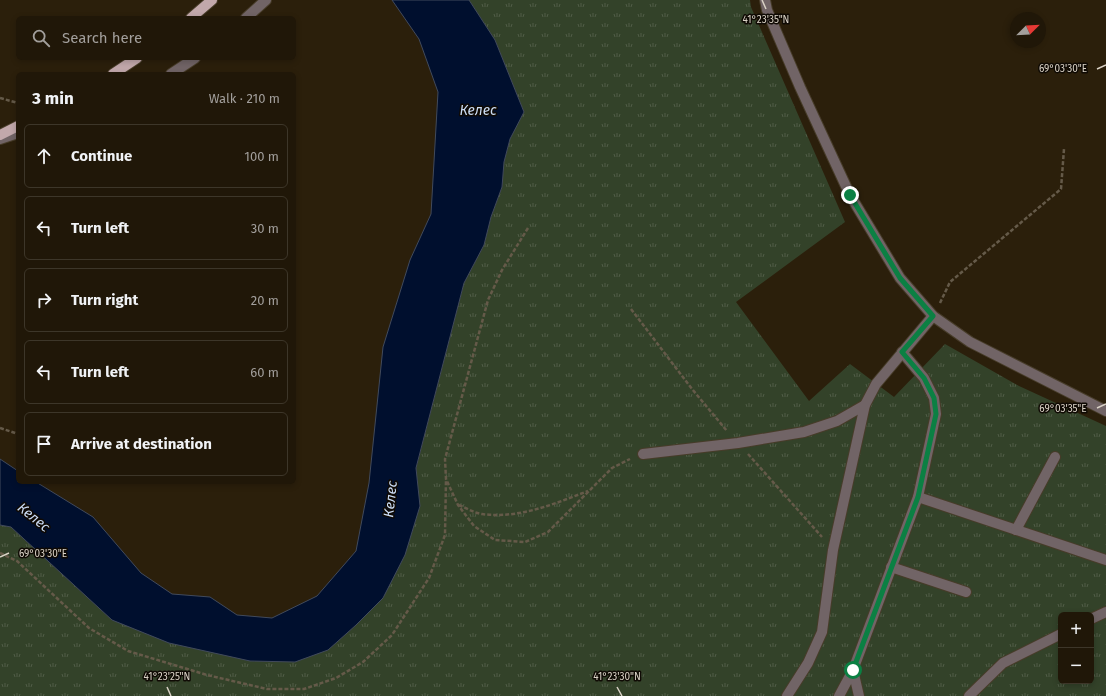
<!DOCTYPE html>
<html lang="en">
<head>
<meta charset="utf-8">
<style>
	:root { --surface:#201708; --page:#2d2416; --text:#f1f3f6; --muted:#a29f9c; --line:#3d3629 }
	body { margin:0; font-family:"Fira Sans",sans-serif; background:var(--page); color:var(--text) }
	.controls { position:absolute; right:12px; bottom:12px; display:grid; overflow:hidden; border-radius:6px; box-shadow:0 2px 6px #0003 }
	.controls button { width:36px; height:36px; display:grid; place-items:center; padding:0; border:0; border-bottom:1px solid var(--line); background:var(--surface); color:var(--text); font:20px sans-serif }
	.compass { position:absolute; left:1010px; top:12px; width:36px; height:36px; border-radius:50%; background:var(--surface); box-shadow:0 2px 6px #0003; rotate:66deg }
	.stop { position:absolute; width:12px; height:12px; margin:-9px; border:3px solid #0b8043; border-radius:50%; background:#fff }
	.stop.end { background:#0b8043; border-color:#fff; box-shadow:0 1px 4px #0008 }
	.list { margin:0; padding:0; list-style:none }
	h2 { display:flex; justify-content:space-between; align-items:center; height:52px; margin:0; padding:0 16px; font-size:17px }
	h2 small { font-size:13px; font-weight:400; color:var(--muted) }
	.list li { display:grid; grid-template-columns:26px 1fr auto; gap:12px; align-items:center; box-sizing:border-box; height:64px; margin:0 8px 8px; padding:0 8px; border:1px solid var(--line); border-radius:6px }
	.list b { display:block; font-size:15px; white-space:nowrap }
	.list em { font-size:13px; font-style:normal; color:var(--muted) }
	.icon { flex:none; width:22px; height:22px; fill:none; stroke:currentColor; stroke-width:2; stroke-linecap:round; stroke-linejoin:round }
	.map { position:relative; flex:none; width:1106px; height:696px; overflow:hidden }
	.search { position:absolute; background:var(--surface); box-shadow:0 2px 6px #0003; left:16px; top:16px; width:280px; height:44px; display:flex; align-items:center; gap:10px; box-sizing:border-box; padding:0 14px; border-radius:6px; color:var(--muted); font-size:15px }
	.panel { position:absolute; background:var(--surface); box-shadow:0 2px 6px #0003; left:16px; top:72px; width:280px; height:412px; border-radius:6px }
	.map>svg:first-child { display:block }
</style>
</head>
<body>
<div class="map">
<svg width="1106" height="696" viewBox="0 0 1106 696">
	<defs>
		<pattern id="grass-tufts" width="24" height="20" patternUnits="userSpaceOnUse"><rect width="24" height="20" fill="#334229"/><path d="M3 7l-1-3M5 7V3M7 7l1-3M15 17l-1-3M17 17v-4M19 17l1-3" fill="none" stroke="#505c47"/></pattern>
	</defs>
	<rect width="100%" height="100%" fill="#2b1f0b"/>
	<!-- grass -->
	<path fill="url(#grass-tufts)" fill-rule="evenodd" d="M 469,0 L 750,0 L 751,7 L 845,222 L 736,302 L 809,401 L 850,364 L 894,397 L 945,344 L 1019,386 L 1106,426 L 1106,696 L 0,696 L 0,525 L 11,527 L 112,620 L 327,650 L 356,625 L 383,598 L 420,506 L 416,469 L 464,283 L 484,245 L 491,217 L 502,187 L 504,162 L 510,139 L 524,112 L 495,40 ZM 1061,615 L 1091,615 L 1091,681 L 1061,681 Z"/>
	<!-- water -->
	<path fill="#000f2e" stroke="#414a5c" d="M 392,0 L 469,0 L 495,40 L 524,112 L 510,139 L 504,162 L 502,187 L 491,217 L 484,245 L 464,283 L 416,468 L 420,506 L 405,555 L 383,598 L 356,625 L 328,650 L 295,662 L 250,661 L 169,643 L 112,620 L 11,527 L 0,525 L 0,459 L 18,471 L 18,482 L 36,482 L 93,517 L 141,573 L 172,594 L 210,597 L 237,615 L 272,618 L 317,596 L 356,551 L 369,483 L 383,347 L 410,260 L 431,214 L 438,92 L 419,39 Z"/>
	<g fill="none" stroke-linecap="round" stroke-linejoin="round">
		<!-- minor casing -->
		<g stroke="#473c29" stroke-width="12">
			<g id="minor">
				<path d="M 765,0 L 767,10 L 800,87 L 850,195 L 900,278 L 933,316 L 970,342 L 1106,411"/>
				<path d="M 246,18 L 266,0"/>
				<path d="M 171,74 L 195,58"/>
				<path d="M 0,139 L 18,133"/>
				<path d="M 643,454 L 738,443 L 804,432 L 837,421 L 865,405"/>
				<path d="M 918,497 L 1106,560"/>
				<path d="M 1016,530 L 1055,457"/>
				<path d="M 891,567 L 966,592"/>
				<path d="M 1091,619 L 1106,612"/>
				<path d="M 853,670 L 859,696"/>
				<path d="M 787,696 L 808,663 L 822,632 L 833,550 L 865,405 L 876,384 L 933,316"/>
				<path d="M 839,696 L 853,670 L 918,497 L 936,414 L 934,398 L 924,378 L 902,352"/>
				<path d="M 969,696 L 1003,663 L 1061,634"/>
			</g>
		</g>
		<!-- major casing -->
		<g stroke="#473c29" stroke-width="12">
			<g id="major">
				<path d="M 191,18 L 212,0"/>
				<path d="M 113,74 L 137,58"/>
				<path d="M 0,135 L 18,126"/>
			</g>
		</g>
		<!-- path -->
		<g stroke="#655a49" stroke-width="2.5" stroke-dasharray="4 2" stroke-linecap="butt">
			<path d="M 0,98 L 18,103"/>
			<path d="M 528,228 L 502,270 L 488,300 L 445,459 L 446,479 L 458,505 L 474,526 L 495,540 L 525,542 L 548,532 L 612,468 L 630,459"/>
			<path d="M 940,303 L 950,282 L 1061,189 L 1064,149"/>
			<path d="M 631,309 L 692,389 L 727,431"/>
			<path d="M 0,428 L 18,434"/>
			<path d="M 748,454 L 822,537"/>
			<path d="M 459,505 C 466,508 474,513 482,514 C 519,519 554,504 588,491"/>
			<path d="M 0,553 L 17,561 L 89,628 L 128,651 L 207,675 L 267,689 L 304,689 L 336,678 L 363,662 L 392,635 L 429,578 L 445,535 L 446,479"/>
		</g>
		<!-- minor -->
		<use href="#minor" stroke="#716466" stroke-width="10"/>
		<!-- major -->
		<use href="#major" stroke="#c2a8ab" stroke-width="10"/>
	</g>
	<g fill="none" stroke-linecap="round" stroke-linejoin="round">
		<!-- route -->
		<path stroke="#0b8043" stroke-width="5" d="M 850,195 L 900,278 L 933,316 L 902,352 L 924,378 L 934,398 L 936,414 L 918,497 L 853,670"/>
	</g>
	<!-- ticks -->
	<path fill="none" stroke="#dad2c6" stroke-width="1.5" d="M 762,0 L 766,9M 1097,69 L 1106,65M 1097,408 L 1106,404M 0,557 L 9,553M 167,687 L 171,696M 617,687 L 622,696"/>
	<g text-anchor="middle" stroke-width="3" stroke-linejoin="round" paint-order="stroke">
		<!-- water labels -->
		<g font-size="14" font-style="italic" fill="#cbdcf5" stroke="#0f0a04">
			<text x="478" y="115">Келес</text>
			<text transform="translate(390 499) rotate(-84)" y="5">Келес</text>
			<text transform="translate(34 517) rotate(39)" y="5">Келес</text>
		</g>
	</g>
	<g font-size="10" text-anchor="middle" fill="#dad2c6" stroke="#0f0a04" stroke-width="3" stroke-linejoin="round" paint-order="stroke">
		<text x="766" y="23">41°23'35"N</text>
		<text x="1063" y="72">69°03'30"E</text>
		<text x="1063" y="412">69°03'35"E</text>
		<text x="43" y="557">69°03'30"E</text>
		<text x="167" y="680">41°23'25"N</text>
		<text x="617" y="680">41°23'30"N</text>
	</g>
</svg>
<div class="controls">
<button>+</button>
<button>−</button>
</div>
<svg class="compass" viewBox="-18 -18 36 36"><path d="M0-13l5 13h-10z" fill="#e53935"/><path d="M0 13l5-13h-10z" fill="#a29f9c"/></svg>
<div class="stop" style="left:853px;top:670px"></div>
<div class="stop end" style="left:850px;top:195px"></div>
<div class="search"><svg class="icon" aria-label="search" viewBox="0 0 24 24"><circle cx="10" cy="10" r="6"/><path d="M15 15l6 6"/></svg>Search here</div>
<section class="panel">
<h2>3 min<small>Walk · 210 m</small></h2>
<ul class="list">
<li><svg class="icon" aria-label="ahead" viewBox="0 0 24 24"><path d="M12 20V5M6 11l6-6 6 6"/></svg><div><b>Continue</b></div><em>100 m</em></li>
<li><svg class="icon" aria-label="left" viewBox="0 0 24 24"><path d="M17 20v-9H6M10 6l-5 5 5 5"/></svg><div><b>Turn left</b></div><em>30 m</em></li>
<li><svg class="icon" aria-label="right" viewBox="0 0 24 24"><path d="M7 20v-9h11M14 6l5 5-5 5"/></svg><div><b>Turn right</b></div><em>20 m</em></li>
<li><svg class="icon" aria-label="left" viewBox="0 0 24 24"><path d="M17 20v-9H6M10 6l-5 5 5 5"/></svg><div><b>Turn left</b></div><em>60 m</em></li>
<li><svg class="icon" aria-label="arrive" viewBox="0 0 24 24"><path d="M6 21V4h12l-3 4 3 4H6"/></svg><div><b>Arrive at destination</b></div></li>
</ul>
</section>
</div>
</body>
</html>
